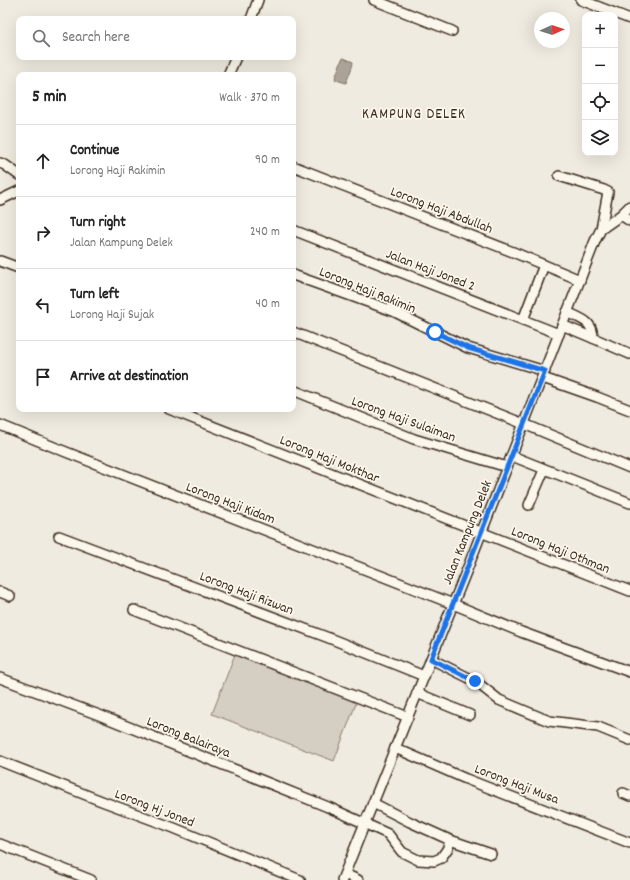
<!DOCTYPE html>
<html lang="en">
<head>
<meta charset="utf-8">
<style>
	:root { --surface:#fff; --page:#f2f2f2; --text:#222; --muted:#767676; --line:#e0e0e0 }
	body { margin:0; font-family:Dekko,sans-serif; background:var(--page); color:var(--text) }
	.controls { position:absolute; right:12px; top:12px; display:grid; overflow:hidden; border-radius:8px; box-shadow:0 4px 16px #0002 }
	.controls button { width:36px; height:36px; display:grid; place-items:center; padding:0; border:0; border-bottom:1px solid var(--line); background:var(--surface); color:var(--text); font:20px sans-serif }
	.compass { position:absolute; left:534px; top:12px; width:36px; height:36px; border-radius:50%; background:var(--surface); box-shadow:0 4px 16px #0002; rotate:87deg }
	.stop { position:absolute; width:12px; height:12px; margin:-9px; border:3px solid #1a73e8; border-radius:50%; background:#fff }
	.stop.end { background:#1a73e8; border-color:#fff; box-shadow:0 1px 4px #0008 }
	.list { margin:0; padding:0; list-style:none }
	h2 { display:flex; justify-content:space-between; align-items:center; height:52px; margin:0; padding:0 16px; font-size:17px }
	h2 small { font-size:13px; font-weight:400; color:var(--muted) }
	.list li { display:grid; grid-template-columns:26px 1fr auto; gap:12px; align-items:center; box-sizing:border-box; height:72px; padding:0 16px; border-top:1px solid var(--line) }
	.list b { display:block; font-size:15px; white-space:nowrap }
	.list p { margin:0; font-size:13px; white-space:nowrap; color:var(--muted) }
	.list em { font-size:13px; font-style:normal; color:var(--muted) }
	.icon { flex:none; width:22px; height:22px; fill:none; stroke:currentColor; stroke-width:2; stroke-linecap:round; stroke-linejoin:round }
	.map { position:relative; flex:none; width:630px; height:880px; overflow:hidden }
	.search { position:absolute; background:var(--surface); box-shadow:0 4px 16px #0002; left:16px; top:16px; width:280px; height:44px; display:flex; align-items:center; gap:10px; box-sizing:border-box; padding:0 14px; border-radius:8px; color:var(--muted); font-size:15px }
	.panel { position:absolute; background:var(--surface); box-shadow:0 4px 16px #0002; left:16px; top:72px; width:280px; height:340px; border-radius:8px }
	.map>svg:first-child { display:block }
</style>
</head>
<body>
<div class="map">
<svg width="630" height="880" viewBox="0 0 630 880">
	<rect width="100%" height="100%" fill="#f0ebe0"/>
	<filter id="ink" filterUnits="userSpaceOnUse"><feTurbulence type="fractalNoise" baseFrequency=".025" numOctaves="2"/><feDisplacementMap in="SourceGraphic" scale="8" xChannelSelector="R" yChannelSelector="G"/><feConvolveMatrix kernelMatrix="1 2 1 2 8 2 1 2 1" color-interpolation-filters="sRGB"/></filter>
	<g filter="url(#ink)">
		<!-- green -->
		<path fill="#d5cec3" stroke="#887c70" d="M 235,654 L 357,701 L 334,761 L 212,714 Z"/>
		<!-- water -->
		<path fill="#aca397" stroke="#7f7367" d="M 344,58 L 353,62 C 353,67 348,77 346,83 L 336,80 L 335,78 L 342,59 Z"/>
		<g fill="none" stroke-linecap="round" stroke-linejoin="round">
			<!-- minor casing -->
			<g stroke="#3b2a1e" stroke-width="12">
				<g id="minor">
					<path d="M 374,0 L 452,31"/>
					<path d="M 581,0 L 630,19"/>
					<path d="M 251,19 L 258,0"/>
					<path d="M 228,75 L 236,57"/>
					<path d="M 0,163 L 5,165 L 19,175"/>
					<path d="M 293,166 L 513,252 L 580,280"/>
					<path d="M 559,176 L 604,190 L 608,192 L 601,229"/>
					<path d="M 0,200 L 19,191"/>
					<path d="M 621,215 L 630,221"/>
					<path d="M 293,230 L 559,334"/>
					<path d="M 0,261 L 19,268"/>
					<path d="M 293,275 L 393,311 L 468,348 L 545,371"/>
					<path d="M 567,312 C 581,319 593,321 593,338 L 630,354"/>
					<path d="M 523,320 L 544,265"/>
					<path d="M 562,325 L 593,338"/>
					<path d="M 293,332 L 524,424 L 630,468"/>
					<path d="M 543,378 L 597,397 L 630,410"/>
					<path d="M 293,390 L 414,439 L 507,467"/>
					<path d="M 169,409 L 630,591"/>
					<path d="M 0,425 L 66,452 L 453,604 L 521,632 L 630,672"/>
					<path d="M 512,456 L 630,503"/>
					<path d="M 529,505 L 544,470"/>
					<path d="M 59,536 L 329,638 L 424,676"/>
					<path d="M 0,592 L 10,596"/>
					<path d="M 134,610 L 408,717"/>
					<path d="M 431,659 L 475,681 L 499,700 L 549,721 L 598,727 L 630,740"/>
					<path d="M 0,678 L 99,715 L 328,807 L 388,834 L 402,852 L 418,860 L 434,861 L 441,858 L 448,848 L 450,840 L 410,822 L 373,803"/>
					<path d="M 417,693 L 470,715"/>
					<path d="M 395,748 L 466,779 L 630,843"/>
					<path d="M 0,761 L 99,800 L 174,828 L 300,880"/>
					<path d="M 623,793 L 630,796"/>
					<path d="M 450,840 L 491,854"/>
					<path d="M 0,844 L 91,880"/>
					<path d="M 345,874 L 358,880"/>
					<path d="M 342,880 L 470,562 L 595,241 L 601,229 L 621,215 L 630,206"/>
				</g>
			</g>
			<!-- minor -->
			<use href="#minor" stroke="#fbf7ec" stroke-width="9"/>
		</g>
	</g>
	<g fill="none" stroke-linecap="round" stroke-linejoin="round" filter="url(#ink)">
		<!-- route -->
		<path stroke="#1a73e8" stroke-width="5" d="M 435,332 L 468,348 L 545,371 L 431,659 L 475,681"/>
	</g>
	<g text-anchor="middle" stroke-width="3.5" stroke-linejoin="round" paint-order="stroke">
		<!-- street labels -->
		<g font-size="14" fill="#3b2a1e" stroke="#fbf7ec">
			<text transform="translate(442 209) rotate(21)" y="5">Lorong Haji Abdullah</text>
			<text transform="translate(431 269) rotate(21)" y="5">Jalan Haji Joned 2</text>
			<text transform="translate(368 289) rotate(22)" y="5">Lorong Haji Rakimin</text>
			<text transform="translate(404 418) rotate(20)" y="5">Lorong Haji Sulaiman</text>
			<text transform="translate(330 458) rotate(22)" y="5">Lorong Haji Mokthar</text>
			<text transform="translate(231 502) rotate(21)" y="5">Lorong Haji Kidam</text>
			<text transform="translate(466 532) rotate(-68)" y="5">Jalan Kampung Delek</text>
			<text transform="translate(561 549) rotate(22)" y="5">Lorong Haji Othman</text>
			<text transform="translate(247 592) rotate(21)" y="5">Lorong Haji Rizwan</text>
			<text transform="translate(189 736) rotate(22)" y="5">Lorong Balairaya</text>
			<text transform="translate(517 783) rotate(21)" y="5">Lorong Haji Musa</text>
			<text transform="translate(155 807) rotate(21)" y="5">Lorong Hj Joned</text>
		</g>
		<!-- neighbourhood labels -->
		<g font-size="15" letter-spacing="1" fill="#3b2a1e" stroke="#fbf7ec">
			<text x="414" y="118">KAMPUNG DELEK</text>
		</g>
	</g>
</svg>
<div class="controls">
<button>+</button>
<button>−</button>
<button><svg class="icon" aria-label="locate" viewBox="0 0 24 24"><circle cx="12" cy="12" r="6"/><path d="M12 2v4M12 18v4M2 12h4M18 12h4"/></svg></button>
<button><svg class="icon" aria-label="layers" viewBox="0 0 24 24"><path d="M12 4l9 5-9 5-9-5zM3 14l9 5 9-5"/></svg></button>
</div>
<svg class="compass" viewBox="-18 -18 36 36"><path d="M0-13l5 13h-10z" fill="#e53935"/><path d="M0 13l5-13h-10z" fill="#767676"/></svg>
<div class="stop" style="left:435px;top:332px"></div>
<div class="stop end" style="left:475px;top:681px"></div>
<div class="search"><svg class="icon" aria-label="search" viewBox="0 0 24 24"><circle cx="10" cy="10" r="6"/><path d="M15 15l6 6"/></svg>Search here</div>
<section class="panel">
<h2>5 min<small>Walk · 370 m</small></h2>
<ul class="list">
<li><svg class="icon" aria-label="ahead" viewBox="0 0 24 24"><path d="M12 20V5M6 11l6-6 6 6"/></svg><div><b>Continue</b><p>Lorong Haji Rakimin</p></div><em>90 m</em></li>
<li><svg class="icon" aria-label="right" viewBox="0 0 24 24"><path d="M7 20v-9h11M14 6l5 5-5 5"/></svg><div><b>Turn right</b><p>Jalan Kampung Delek</p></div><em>240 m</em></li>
<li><svg class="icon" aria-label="left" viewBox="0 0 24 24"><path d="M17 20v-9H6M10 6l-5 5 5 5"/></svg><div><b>Turn left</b><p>Lorong Haji Sujak</p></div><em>40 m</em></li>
<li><svg class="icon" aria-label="arrive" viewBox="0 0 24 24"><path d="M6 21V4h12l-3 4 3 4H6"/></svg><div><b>Arrive at destination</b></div></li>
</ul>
</section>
</div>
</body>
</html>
